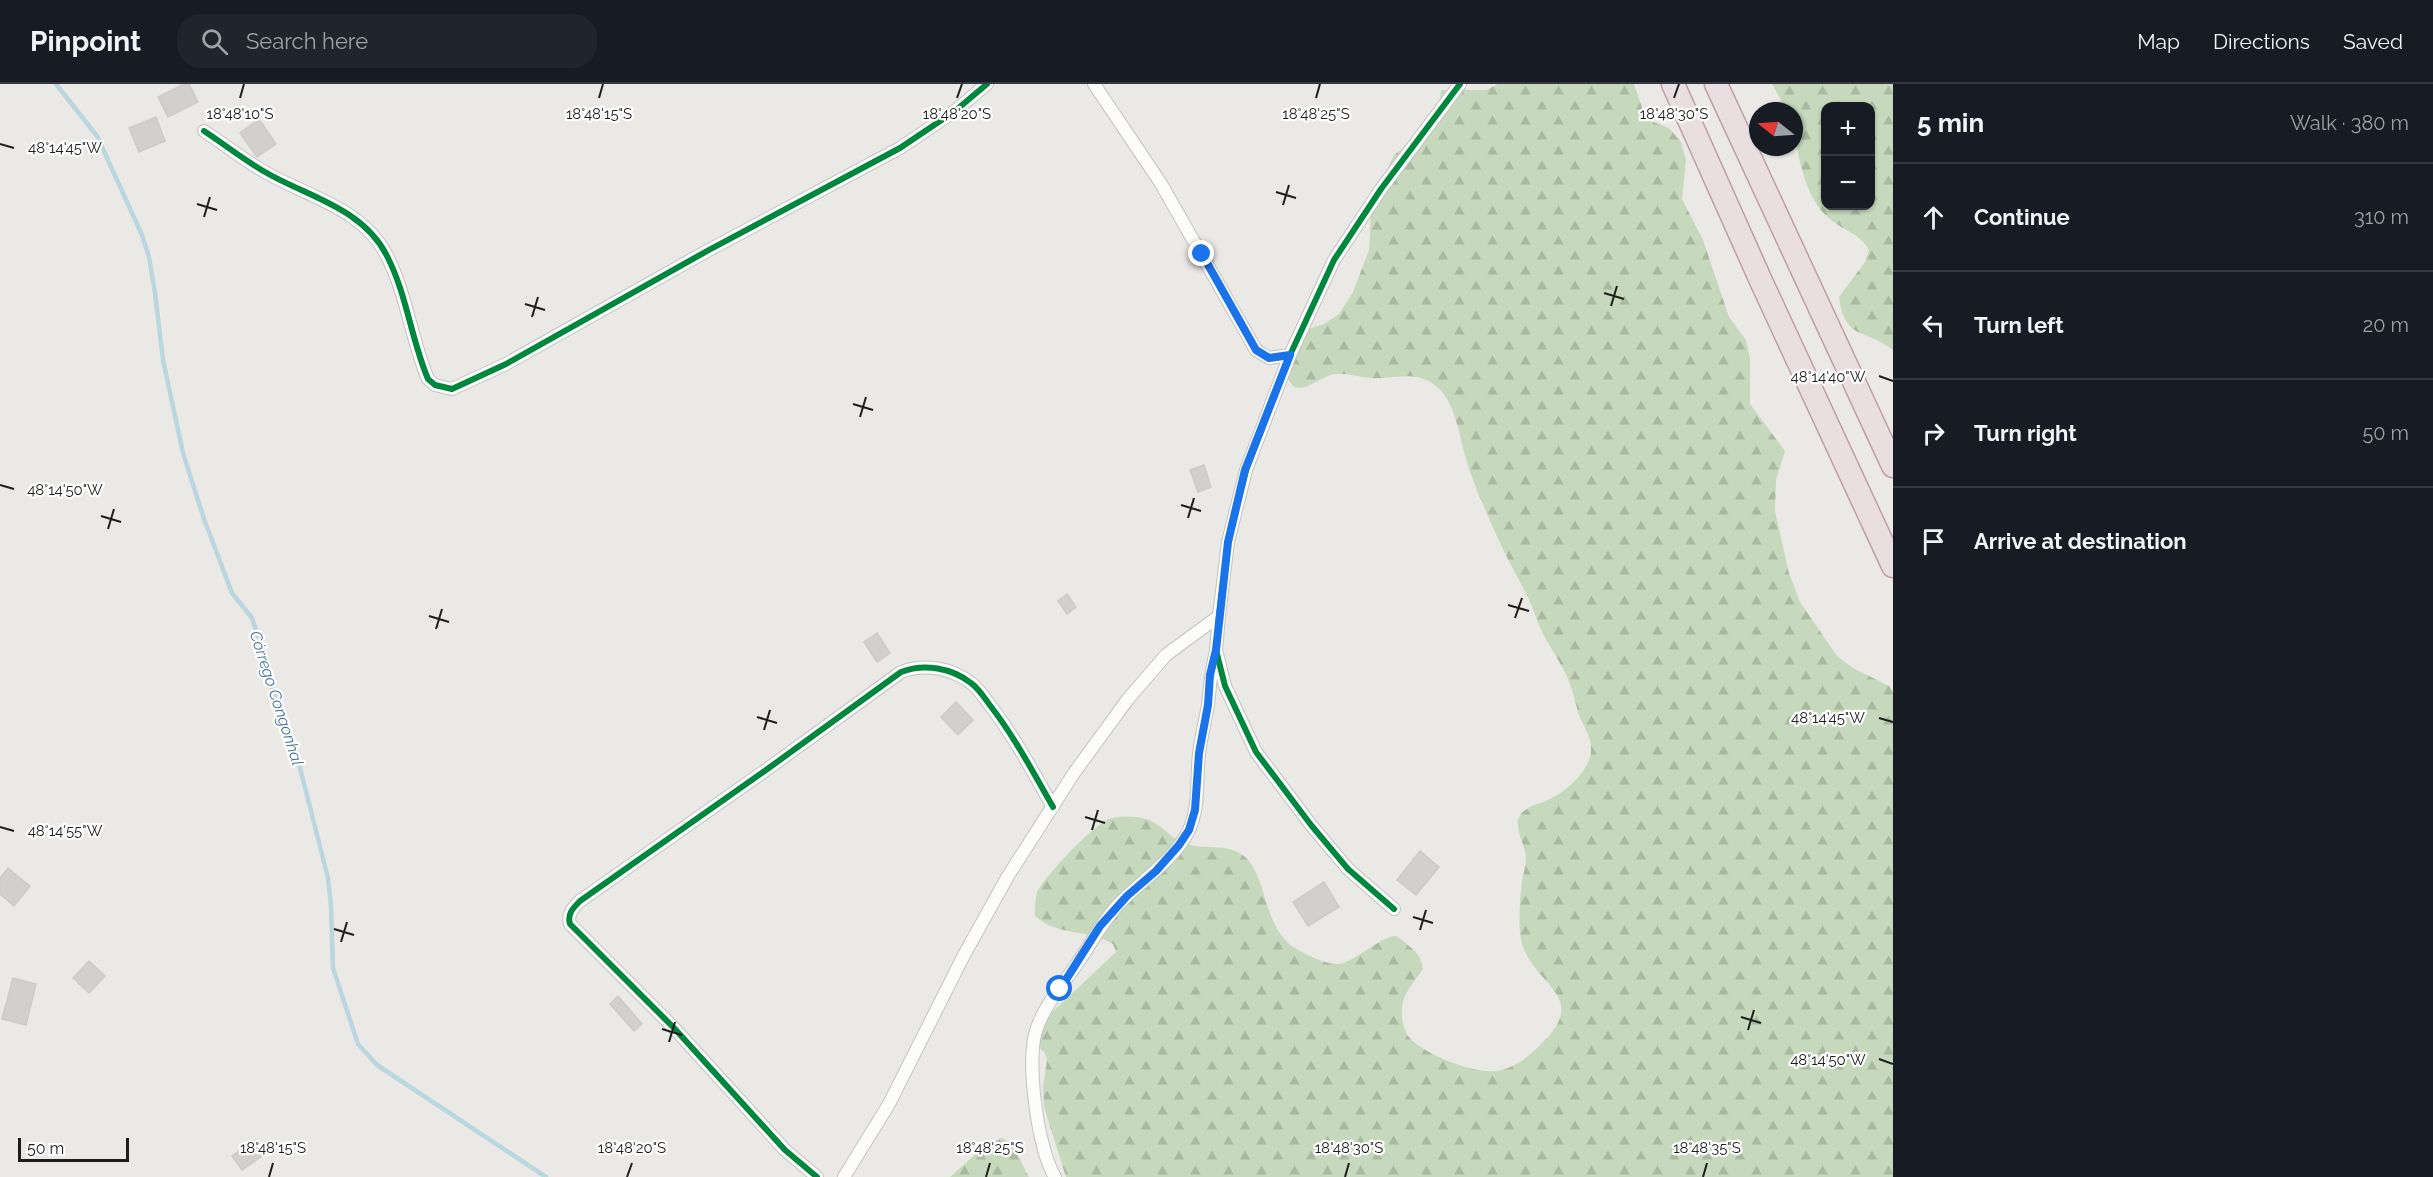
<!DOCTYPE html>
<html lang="en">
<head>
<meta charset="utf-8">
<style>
	:root { --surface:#171b24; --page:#20242c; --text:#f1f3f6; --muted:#9ea1a6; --line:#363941 }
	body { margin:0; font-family:Raleway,sans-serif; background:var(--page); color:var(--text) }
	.controls { position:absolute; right:18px; top:18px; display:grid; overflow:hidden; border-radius:12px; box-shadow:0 2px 4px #0004 }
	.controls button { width:54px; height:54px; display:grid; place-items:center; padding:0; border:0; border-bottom:2px solid var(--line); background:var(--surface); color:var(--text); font:30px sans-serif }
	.compass { position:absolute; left:1749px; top:18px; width:54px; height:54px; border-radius:50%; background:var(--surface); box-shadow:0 2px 4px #0004; rotate:287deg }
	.scale { position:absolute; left:18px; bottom:15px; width:111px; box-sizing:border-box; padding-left:6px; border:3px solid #1d1d1d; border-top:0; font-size:16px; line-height:21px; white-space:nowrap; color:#1d1d1d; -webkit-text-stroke:4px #fff; paint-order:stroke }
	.stop { position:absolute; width:18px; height:18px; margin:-14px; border:4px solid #1a73e8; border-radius:50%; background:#fff }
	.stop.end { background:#1a73e8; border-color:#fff; box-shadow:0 2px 6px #0008 }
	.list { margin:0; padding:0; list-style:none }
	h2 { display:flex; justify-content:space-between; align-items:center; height:78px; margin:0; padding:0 24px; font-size:26px }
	h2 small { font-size:20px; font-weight:400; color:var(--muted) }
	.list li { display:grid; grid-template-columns:39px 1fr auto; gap:18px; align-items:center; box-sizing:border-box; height:108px; padding:0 24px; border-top:2px solid var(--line) }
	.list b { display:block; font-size:22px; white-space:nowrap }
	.list em { font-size:20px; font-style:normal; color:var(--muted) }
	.icon { flex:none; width:33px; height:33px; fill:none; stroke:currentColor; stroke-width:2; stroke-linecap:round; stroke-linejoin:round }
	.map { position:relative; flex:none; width:1893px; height:1093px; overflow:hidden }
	header { display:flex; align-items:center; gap:36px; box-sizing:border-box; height:84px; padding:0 30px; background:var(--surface); border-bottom:2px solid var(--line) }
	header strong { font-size:28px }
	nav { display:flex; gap:33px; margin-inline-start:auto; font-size:21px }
	.search { width:420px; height:54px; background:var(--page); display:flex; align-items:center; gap:15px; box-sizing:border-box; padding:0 21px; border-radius:24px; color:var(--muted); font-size:22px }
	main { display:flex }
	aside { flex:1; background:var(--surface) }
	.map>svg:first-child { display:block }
</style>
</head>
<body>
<header>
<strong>Pinpoint</strong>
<div class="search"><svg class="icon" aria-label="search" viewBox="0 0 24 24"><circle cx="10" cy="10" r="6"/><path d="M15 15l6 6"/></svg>Search here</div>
<nav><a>Map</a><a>Directions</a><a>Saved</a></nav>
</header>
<main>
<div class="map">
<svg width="1893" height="1093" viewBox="0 0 1893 1093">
	<defs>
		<pattern id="forest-firs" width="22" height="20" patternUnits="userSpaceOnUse" patternTransform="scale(1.5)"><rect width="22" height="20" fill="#c6d9bc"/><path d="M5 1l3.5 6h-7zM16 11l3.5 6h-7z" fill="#aabaa1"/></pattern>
	</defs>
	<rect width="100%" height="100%" fill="#ebe9e6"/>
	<!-- forest -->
	<g fill="url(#forest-firs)" fill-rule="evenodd">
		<path d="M 1498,0 L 1634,0 L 1646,35 L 1669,44 L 1681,58 L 1686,76 L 1682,115 L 1703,156 L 1729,233 L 1746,256 L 1750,274 L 1750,320 L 1785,367 L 1776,396 L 1775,427 L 1789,489 L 1800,518 L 1837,572 L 1853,584 L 1889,602 L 1893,608 L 1893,1093 L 1066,1093 L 1044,1023 L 1043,1003 L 1047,976 L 1045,969 L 1034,959 L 1049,931 L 1116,868 L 1113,860 C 1089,845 1056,852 1035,832 C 1035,824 1035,816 1037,809 C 1043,794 1094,740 1109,735 C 1117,732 1128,732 1136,733 C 1164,736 1166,756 1191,761 C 1208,765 1229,760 1244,772 C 1269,793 1262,849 1300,867 C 1312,873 1330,883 1343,879 C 1356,875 1387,850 1395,852 C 1400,853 1405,859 1409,862 C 1418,869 1421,874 1423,885 C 1415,897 1403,909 1402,924 C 1401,932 1403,945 1408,952 C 1422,970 1474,990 1497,987 C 1516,983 1527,974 1540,961 C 1594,910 1530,902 1521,855 C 1518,840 1520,813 1522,798 C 1523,790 1526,783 1526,775 C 1526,763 1516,749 1518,736 C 1521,723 1540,720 1550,715 C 1567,707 1593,684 1591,663 C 1591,652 1583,642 1579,631 C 1574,615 1571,598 1562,583 C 1556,571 1548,560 1542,548 C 1536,536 1533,523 1527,511 C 1513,485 1500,461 1489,434 C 1480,415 1472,395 1466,375 C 1459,352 1456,318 1436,302 C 1415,285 1393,296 1369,294 C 1358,293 1347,289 1335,290 C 1317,292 1295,322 1285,287 L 1308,245 L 1324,240 L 1339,230 L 1353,208 L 1369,166 L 1371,131 L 1390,79 L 1394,71 L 1419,53 L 1439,22 L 1441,6 L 1486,6 Z"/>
		<path d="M 1772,0 L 1893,0 L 1893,266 C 1865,244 1845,257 1839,213 L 1865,178 L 1869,166 C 1861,150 1844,147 1830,135 C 1803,115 1794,59 1794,27 L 1787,27 ZM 1826,22 L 1870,22 L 1870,122 L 1826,122 Z"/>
		<path d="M 1002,1054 C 1016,1059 1021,1080 1029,1093 L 950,1093 L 981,1065 Z"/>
	</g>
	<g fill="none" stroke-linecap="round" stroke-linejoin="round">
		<!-- stream -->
		<path stroke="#bad6de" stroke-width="4.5" d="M 56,0 L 97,52 L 142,151 L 149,173 L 155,209 L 163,276 L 183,369 L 204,435 L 232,509 L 252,534 L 263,568 L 273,607 L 297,672 L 328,794 L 331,822 L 333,884 L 358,960 L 377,981 L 546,1093"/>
	</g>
	<!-- building -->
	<g fill="#d2cfcd" stroke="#cecbc7" stroke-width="1.5">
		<path d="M 184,0 L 189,0 L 198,18 L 168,33 L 158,13 Z"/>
		<path d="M 156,33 L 165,57 L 139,68 L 129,44 Z"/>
		<path d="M 259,35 L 276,60 L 257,73 L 240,49 Z"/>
		<path d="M 1204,381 L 1211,403 L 1198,408 L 1190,386 Z"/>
		<path d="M 1067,510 L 1076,523 L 1067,530 L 1058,517 Z"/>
		<path d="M 877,549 L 890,569 L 877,578 L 864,558 Z"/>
		<path d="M 956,618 L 973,636 L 958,651 L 941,633 Z"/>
		<path d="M 1420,767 L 1439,783 L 1416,811 L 1397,796 Z"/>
		<path d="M 8,784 L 30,802 L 14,822 L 0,810 L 0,794 Z"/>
		<path d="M 1324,798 L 1339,823 L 1308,842 L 1293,818 Z"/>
		<path d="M 89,877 L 105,892 L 89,909 L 73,894 Z"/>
		<path d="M 13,894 L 36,900 L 26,941 L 2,935 Z"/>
		<path d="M 618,912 L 642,940 L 634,947 L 610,920 Z"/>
		<path d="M 256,1056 L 265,1070 L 242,1086 L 232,1072 Z"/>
	</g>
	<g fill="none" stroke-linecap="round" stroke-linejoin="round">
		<!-- minor casing -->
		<g stroke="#c4c3c2" stroke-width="14">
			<g id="minor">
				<path d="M 1094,0 L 1160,98 L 1256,266 L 1269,274 L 1290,271"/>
				<path d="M 204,47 C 224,60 244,76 265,88 C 308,113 363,124 387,172 C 407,211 411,255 428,295 L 435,301 L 452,305 L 506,280 L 707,167 L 900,64 L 955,27 L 987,0"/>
				<path d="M 1394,825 L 1348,785 L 1311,741 L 1256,668 L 1225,602 L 1216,566 L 1219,532 L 1228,458 L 1246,386 L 1290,271 L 1334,176 L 1381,105 L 1460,0"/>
				<path d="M 817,1093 L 785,1066 L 674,944 L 570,840 C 567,830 573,824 580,817 L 766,686 L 901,588 C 924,579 952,584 971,599 C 978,604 984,613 989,620 C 1014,652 1033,688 1053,723"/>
				<path d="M 844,1093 L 889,1020 L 964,871 L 1008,792 L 1074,689 L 1128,615 L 1166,571 L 1219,532"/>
				<path d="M 1055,1093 C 1038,1065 1026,979 1036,947 C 1044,921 1064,899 1079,877 C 1094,855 1106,831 1127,812 C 1148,792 1176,773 1189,746 C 1200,722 1196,696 1199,670 C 1201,654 1205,637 1208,621 C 1210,602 1211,585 1216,567"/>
			</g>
		</g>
		<!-- motorway casing -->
		<g stroke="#bf9ea8" stroke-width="25">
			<g id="motorway">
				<path d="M 1673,0 L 1761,197 L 1893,482"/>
				<path d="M 1716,0 L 1893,382"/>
			</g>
		</g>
		<!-- minor -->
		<use href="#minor" stroke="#fcfcfb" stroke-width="12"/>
		<!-- motorway -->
		<use href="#motorway" stroke="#e9dee0" stroke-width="22"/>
		<!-- cycleway casing -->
		<g stroke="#fff" stroke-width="10">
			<g id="cycleway">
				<path d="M 204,47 C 224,60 244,76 265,88 C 308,113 363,124 387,172 C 407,211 411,255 428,295 L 435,301 L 452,305 L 506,280 L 707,167 L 900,64 L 955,27 L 987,0"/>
				<path d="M 1394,825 L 1348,785 L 1311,741 L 1256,668 L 1225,602 L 1216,566 L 1219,532 L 1228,458 L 1246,386 L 1290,271 L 1334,176 L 1381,105 L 1460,0"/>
				<path d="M 817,1093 L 785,1066 L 674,944 L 570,840 C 567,830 573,824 580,817 L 766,686 L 901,588 C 924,579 952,584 971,599 C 978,604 984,613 989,620 C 1014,652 1033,688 1053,723"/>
			</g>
		</g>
		<!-- cycleway -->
		<use href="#cycleway" stroke="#00873e" stroke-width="6"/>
	</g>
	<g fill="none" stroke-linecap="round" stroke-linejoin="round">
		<!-- route -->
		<path stroke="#1a73e8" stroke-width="8" d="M 1060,905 L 1100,842 L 1127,812 L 1156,787 L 1179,761 L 1189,746 L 1195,726 L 1199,669 L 1208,621 L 1210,591 L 1216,566 L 1228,458 L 1245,386 L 1290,271 L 1269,274 L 1256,266 L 1202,170"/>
	</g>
	<!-- ticks -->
	<path fill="none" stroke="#1d1d1d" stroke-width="2" d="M 240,14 L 244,0M 599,14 L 603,0M 957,14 L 962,0M 1316,14 L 1320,0M 1674,14 L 1679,0M 0,60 L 14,64M 1276,108 L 1296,114M 197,120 L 217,126M 1283,121 L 1289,101M 204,133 L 210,113M 1604,209 L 1624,215M 525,220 L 545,226M 1611,222 L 1617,202M 532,233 L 538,213M 1879,292 L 1893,297M 853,320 L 873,326M 860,333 L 866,313M 0,401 L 14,405M 1181,421 L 1201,427M 101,432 L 121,438M 1188,434 L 1194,414M 108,445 L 114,425M 1508,521 L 1529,527M 429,532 L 449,538M 1515,534 L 1522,514M 436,545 L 442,525M 757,633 L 777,639M 1879,634 L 1893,638M 764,646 L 770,626M 1085,733 L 1105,739M 0,743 L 14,747M 1092,746 L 1098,726M 1413,833 L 1433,839M 334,845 L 354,851M 1420,846 L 1426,826M 341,858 L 347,838M 1741,933 L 1761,939M 662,945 L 682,951M 1748,946 L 1754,926M 669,958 L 675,938M 1879,975 L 1893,980M 269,1093 L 273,1079M 627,1093 L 632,1079M 986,1093 L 990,1079M 1345,1093 L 1349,1079M 1703,1093 L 1707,1079"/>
	<g text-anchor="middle" stroke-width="4.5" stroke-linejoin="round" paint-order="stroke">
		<!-- water labels -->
		<g font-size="16" font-style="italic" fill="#4a76a1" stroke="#fff">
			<text transform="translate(277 614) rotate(72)" y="6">Córrego Congonhal</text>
		</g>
	</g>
	<g font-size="15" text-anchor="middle" fill="#1d1d1d" stroke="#fff" stroke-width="4.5" stroke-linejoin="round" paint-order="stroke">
		<text x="240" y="35">18°48'10"S</text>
		<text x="599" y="35">18°48'15"S</text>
		<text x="957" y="35">18°48'20"S</text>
		<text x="1316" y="35">18°48'25"S</text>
		<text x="1674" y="35">18°48'30"S</text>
		<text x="65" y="69">48°14'45"W</text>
		<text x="1828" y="298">48°14'40"W</text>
		<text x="65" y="411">48°14'50"W</text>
		<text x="1828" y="639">48°14'45"W</text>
		<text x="65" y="752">48°14'55"W</text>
		<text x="1828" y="981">48°14'50"W</text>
		<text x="273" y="1069">18°48'15"S</text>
		<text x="632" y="1069">18°48'20"S</text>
		<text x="990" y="1069">18°48'25"S</text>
		<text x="1349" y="1069">18°48'30"S</text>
		<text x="1707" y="1069">18°48'35"S</text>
	</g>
</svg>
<div class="controls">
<button>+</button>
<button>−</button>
</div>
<svg class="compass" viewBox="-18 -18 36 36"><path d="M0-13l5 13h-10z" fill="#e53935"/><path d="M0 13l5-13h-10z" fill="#9ea1a6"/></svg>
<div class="scale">50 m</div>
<div class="stop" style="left:1060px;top:905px"></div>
<div class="stop end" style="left:1202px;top:170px"></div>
</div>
<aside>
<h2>5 min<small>Walk · 380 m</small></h2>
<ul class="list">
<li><svg class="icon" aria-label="ahead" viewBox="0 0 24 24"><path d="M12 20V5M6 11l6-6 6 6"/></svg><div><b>Continue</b></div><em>310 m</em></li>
<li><svg class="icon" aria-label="left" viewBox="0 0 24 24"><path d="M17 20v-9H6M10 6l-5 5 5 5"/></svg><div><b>Turn left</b></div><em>20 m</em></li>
<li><svg class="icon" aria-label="right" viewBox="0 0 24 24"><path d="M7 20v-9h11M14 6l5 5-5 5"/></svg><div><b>Turn right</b></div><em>50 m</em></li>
<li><svg class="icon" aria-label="arrive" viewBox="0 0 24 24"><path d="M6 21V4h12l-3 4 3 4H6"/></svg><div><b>Arrive at destination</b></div></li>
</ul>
</aside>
</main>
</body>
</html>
